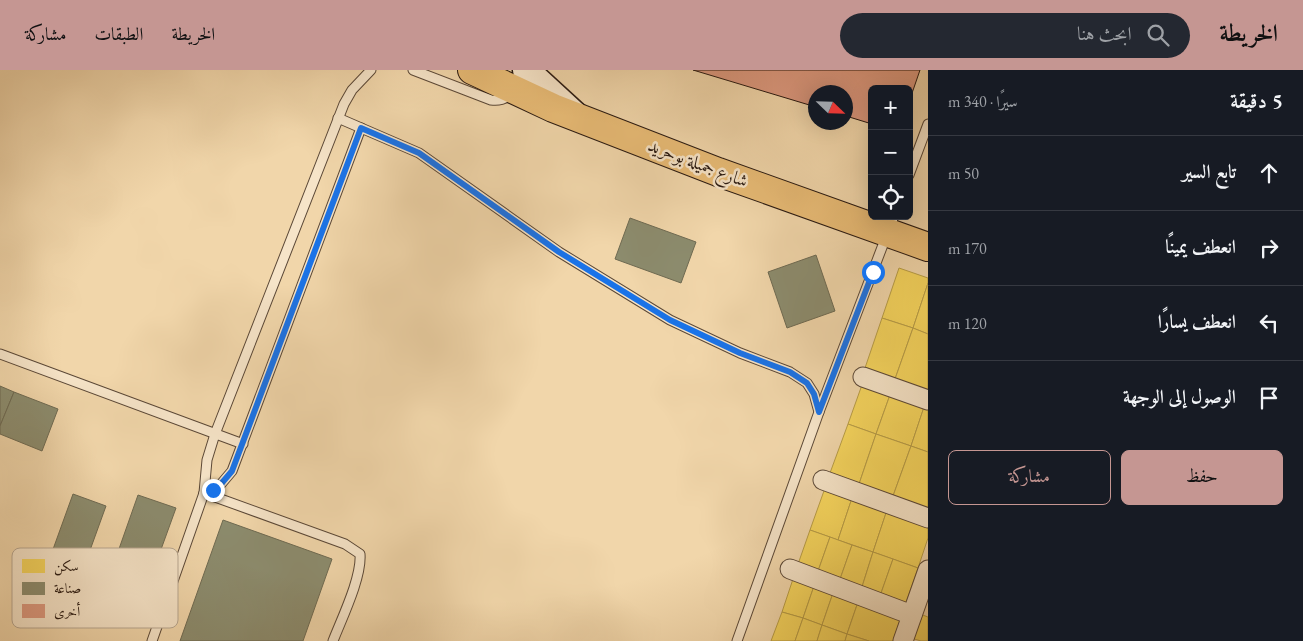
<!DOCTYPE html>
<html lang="ar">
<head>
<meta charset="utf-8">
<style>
	:root { --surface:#171b24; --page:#242831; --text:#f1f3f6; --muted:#9ea1a6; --line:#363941; --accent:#c59692 }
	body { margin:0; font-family:"EB Garamond",Amiri,serif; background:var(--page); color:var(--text); direction:rtl }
	.controls { position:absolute; right:15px; top:15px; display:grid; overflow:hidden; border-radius:8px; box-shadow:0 5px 20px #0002 }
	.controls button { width:45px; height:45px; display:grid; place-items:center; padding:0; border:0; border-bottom:1px solid var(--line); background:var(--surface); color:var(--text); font:25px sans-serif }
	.compass { position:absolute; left:808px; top:15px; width:45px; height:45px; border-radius:50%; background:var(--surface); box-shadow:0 5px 20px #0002; rotate:113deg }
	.stop { position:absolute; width:15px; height:15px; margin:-11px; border:4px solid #1a73e8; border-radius:50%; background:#fff }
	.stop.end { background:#1a73e8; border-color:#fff; box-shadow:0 1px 5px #0008 }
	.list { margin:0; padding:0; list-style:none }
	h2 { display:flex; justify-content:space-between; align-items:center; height:65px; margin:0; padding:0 20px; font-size:21px }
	h2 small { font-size:16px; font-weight:400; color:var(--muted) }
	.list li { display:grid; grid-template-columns:32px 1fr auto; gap:15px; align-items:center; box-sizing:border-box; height:75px; padding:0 20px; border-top:1px solid var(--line) }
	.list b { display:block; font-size:19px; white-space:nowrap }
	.list em { font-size:16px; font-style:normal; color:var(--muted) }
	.actions { display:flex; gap:10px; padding:15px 20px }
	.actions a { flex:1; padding:11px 0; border:1px solid var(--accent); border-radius:8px; text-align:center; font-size:18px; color:var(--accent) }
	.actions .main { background:var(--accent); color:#111 }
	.icon { flex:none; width:28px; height:28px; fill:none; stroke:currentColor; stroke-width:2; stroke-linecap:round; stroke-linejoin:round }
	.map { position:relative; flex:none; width:928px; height:571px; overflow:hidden; direction:ltr }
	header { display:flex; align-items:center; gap:30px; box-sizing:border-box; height:70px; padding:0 25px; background:var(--accent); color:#111 }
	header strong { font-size:24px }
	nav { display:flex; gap:28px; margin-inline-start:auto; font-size:18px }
	.search { width:350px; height:45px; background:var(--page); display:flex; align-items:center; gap:12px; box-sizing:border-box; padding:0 18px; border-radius:28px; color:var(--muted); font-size:19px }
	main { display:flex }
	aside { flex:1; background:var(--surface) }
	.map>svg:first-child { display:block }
</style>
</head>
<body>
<header>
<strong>الخريطة</strong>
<div class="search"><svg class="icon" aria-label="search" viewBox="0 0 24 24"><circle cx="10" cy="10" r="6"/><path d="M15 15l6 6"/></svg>ابحث هنا</div>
<nav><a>الخريطة</a><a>الطبقات</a><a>مشاركة</a></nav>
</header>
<main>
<aside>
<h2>5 دقيقة<small>سيرًا · 340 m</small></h2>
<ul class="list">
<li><svg class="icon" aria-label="ahead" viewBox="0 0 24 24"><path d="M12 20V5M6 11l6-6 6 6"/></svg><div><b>تابع السير</b></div><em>50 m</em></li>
<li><svg class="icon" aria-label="right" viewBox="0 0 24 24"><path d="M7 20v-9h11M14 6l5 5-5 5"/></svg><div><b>انعطف يمينًا</b></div><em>170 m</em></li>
<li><svg class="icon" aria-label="left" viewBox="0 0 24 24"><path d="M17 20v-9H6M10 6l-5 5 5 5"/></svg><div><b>انعطف يسارًا</b></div><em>120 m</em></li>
<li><svg class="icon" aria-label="arrive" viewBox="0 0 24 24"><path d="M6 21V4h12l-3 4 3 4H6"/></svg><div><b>الوصول إلى الوجهة</b></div></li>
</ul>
<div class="actions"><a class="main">حفظ</a><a>مشاركة</a></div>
</aside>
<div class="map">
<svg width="928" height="571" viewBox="0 0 928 571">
	<rect width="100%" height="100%" fill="#f1d6aa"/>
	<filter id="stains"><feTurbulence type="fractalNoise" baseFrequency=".004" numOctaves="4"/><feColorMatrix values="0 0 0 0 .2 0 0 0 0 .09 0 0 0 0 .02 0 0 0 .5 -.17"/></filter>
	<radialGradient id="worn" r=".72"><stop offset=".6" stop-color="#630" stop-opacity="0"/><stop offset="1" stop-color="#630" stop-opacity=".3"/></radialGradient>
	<!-- homes -->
	<g fill="#f6d55c" stroke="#b89d46">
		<path d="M 899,198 L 928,208 L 928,213 L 913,258 L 882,248 Z"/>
		<path d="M 928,213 L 928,264 L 913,258 Z"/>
		<path d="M 882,248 L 913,258 L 895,309 L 865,298 Z"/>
		<path d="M 913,258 L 928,264 L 928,320 L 895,309 Z"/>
		<path d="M 863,312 L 891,322 L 876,364 L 848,354 Z"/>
		<path d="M 891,322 L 925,334 L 911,376 L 876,364 Z"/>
		<path d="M 925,334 L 928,335 L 928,382 L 911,376 Z"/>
		<path d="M 848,354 L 876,364 L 859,414 L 830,403 Z"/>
		<path d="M 876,364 L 911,376 L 893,426 L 859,414 Z"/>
		<path d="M 911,376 L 928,382 L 928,439 L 893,426 Z"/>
		<path d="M 825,418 L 852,428 L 838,470 L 810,460 Z"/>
		<path d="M 852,428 L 887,440 L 873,482 L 838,470 Z"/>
		<path d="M 887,440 L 928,455 L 928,468 L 918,498 L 873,482 Z"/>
		<path d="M 810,460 L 830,467 L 817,504 L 797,497 Z"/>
		<path d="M 830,467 L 852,475 L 839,512 L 817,504 Z"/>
		<path d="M 852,475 L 873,482 L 861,520 L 839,512 Z"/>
		<path d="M 873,482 L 893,489 L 880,526 L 861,520 Z"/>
		<path d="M 893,489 L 918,498 L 905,535 L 880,526 Z"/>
		<path d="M 793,509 L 814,516 L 803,548 L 782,542 Z"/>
		<path d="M 814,516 L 833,523 L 822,555 L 803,548 Z"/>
		<path d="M 833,523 L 858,532 L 847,564 L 822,555 Z"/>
		<path d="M 858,532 L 901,547 L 893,571 L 869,571 L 847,564 Z"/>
		<path d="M 782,542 L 803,548 L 795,571 L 771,571 Z"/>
		<path d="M 920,544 L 928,547 L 928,571 L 921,571 L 911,568 Z"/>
		<path d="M 803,548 L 822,555 L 817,571 L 795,571 Z"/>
		<path d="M 822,555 L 847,564 L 845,571 L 817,571 Z"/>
		<path d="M 847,564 L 869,571 L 845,571 Z"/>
	</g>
	<!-- industry -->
	<g fill="#8c8c6e" stroke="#6e6a52">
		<path d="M 630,148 L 696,172 L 681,213 L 615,189 Z"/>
		<path d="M 816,185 L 835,241 L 787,258 L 768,202 Z"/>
		<path d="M 0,316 L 14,322 L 0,356 Z"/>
		<path d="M 14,322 L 58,339 L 42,381 L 0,364 L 0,356 Z"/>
		<path d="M 73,424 L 106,436 L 76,519 L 43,507 Z"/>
		<path d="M 138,425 L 176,438 L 138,543 L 101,530 Z"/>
		<path d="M 223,450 L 332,489 L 303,571 L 180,571 Z"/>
	</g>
	<!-- building -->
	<path fill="#dc997f" stroke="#291911" d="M 693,0 L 920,0 L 909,32 L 909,19 L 872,19 L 872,54 L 846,46 L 846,22 L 816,22 L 816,37 Z"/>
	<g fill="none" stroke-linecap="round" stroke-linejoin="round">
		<!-- service casing -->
		<g stroke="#5b4837" stroke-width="11">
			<g id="service">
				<path d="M 413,0 L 491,30 C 499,31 505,30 511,24"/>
				<path d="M 338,48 L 419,83 L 559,182 L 670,250 L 740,283 L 790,302 L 807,313 L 814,324 L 819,342"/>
				<path d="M 909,105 L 928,54"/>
				<path d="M 0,284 L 243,374"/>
				<path d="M 204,423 L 221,414 L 232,401 L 361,58"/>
				<path d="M 204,423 L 345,474 L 360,484 C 362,507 342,548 333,571"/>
				<path d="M 152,571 L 204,423 L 207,390 L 215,364 L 344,34 L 352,20 L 371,0"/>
				<path d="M 737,571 L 819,342 L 894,146"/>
			</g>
		</g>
		<!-- minor casing -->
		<g stroke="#5b4837" stroke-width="21">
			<g id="minor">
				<path d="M 863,307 L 928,330"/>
				<path d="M 823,410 L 928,448"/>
				<path d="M 790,499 L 912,545"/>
				<path d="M 903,571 L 928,500"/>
			</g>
		</g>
		<!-- secondary casing -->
		<g stroke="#291911" stroke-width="29">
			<path id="secondary" d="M 526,0 L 575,45"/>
		</g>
		<!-- primary casing -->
		<g stroke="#291911" stroke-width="30">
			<path id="primary" d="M 472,0 L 553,38 L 718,102 L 928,177"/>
		</g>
		<!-- service -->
		<use href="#service" stroke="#f6e4c8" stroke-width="9"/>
		<!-- minor -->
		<use href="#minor" stroke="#f6e4c8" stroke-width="19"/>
		<!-- secondary -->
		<use href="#secondary" stroke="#f6e4c8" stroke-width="26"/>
		<!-- primary -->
		<use href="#primary" stroke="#e8bb75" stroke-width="28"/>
	</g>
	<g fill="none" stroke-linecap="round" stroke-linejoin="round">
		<!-- route -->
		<path stroke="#1a73e8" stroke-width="6" d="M 213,420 L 221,414 L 232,401 L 361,58 L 419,83 L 559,182 L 670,250 L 740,283 L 790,302 L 807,313 L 814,324 L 819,342 L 873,202"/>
	</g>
	<g text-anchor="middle" stroke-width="5" stroke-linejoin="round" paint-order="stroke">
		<!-- street labels -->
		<g font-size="18" fill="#291911" stroke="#f6e4c8">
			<text transform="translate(698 93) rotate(21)" y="6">شارع جميلة بوحريد</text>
		</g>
	</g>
	<!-- legend -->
	<rect x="12" y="478" width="166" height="80" rx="8" fill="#f6e4c8" stroke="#b8a791" stroke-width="1"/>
	<rect x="22" y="489" width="23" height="14" fill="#f6d55c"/>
	<rect x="22" y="512" width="23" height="13" fill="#8c8c6e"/>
	<rect x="22" y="534" width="23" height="14" fill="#dc997f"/>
	<g font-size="14" fill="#291911">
		<text x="54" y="501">سكن</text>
		<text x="54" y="523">صناعة</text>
		<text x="54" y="546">أخرى</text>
	</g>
	<rect width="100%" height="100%" filter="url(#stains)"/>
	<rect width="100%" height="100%" fill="url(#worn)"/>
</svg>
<div class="controls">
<button>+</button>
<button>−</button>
<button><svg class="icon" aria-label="locate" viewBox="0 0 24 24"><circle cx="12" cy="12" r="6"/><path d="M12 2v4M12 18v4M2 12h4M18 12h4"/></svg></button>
</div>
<svg class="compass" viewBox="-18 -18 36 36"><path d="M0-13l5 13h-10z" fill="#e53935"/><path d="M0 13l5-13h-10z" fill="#9ea1a6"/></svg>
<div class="stop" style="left:873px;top:202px"></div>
<div class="stop end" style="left:213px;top:420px"></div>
</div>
</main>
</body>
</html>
